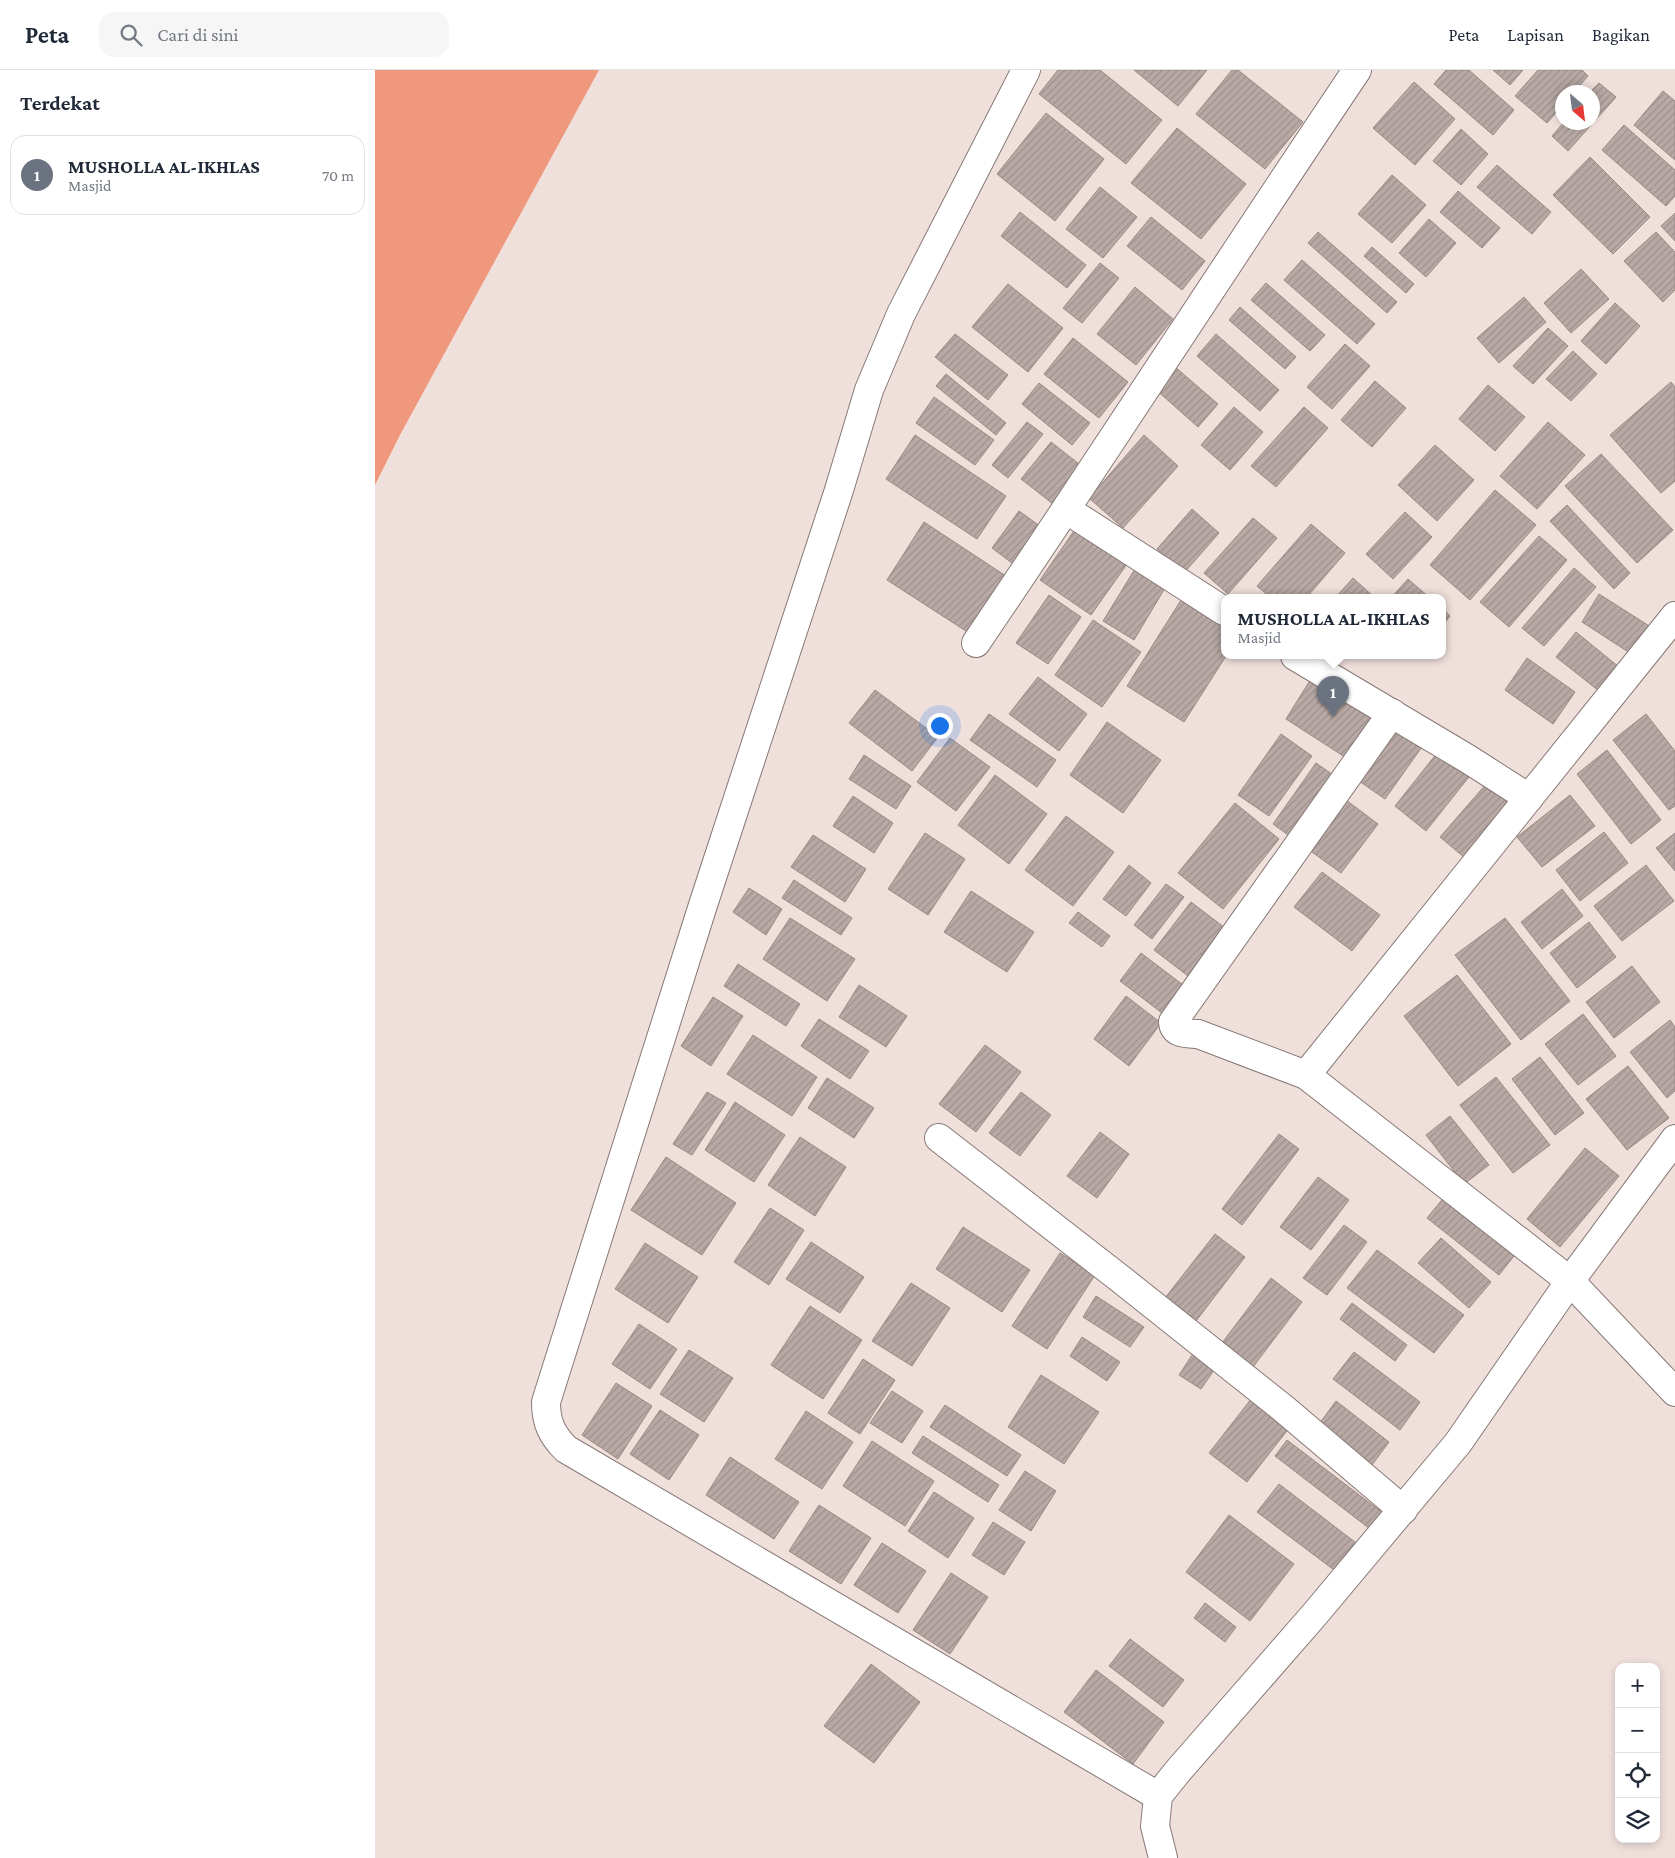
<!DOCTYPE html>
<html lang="id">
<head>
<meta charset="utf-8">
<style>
	:root { --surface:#fff; --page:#f6f6f7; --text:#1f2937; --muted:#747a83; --line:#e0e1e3; --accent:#317485 }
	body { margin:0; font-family:"Crimson Pro",serif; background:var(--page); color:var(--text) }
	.controls { position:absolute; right:15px; bottom:15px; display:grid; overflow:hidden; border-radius:10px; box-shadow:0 2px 8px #0003 }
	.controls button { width:45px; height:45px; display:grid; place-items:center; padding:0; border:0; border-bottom:1px solid var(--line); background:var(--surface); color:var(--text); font:25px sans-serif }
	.compass { position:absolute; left:1180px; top:15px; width:45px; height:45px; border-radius:50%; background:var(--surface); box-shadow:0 2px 8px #0003; rotate:152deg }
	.you { position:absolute; left:564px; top:655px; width:18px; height:18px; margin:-12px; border:4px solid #fff; border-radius:50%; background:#1a73e8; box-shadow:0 0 0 8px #1a73e833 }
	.badge { display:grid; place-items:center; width:32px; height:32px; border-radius:50%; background:var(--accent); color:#fff; font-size:16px; font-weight:700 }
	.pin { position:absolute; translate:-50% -41px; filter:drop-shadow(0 1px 2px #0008) }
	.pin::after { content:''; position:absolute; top:26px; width:18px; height:15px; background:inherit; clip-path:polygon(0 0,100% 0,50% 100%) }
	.popup { position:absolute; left:846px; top:524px; width:225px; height:65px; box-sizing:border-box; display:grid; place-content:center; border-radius:10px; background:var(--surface); filter:drop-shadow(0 1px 4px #0005); font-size:16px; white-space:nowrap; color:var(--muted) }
	.popup b { font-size:19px; color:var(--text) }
	.popup::after { content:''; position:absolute; left:50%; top:100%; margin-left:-10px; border:10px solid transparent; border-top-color:var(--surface) }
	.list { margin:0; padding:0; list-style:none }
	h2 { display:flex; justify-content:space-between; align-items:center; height:65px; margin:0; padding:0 20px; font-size:21px }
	h2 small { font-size:16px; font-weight:400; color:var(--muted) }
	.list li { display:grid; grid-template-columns:32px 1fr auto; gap:15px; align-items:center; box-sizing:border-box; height:80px; margin:0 10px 10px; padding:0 10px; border:1px solid var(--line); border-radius:15px }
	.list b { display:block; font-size:19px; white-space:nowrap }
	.list p { margin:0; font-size:16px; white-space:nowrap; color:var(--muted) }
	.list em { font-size:16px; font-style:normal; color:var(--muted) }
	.icon { flex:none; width:28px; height:28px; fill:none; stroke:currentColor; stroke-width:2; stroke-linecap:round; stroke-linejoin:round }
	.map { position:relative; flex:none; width:1300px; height:1788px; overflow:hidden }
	header { display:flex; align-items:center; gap:30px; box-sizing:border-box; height:70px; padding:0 25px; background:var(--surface); border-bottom:1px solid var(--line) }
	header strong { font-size:24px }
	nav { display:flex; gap:28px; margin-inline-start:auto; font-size:18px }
	.search { width:350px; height:45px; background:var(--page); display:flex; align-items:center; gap:12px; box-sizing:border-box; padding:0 18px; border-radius:15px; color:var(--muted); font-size:19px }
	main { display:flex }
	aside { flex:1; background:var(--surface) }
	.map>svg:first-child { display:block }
</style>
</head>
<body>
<header>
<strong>Peta</strong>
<div class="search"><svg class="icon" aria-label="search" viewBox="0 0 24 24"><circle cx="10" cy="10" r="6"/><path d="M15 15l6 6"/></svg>Cari di sini</div>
<nav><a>Peta</a><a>Lapisan</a><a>Bagikan</a></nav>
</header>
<main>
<aside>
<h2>Terdekat<small></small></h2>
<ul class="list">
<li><span class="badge" style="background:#6b7280">1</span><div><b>MUSHOLLA AL-IKHLAS</b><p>Masjid</p></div><em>70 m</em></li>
</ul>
</aside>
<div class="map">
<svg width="1300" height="1788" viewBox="0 0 1300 1788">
	<defs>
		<pattern id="building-hatch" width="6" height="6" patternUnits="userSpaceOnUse" patternTransform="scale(1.25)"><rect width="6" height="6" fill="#b8a9a5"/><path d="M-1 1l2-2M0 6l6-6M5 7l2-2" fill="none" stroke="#9d908d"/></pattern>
	</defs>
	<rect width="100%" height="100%" fill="#f0e0dc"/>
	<!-- water -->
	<path fill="#ef987e" d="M 0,0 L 224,0 L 25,365 L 0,415 Z"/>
	<!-- building -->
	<g fill="url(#building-hatch)" stroke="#998a86">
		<path d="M 683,0 L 725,0 L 787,50 L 751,94 L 664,24 Z"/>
		<path d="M 759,0 L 832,0 L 803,36 Z"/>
		<path d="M 857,0 L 863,0 L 928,52 L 890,99 L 821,44 Z"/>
		<path d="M 1071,0 L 1094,0 L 1139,40 L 1118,65 L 1059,14 Z"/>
		<path d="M 1118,0 L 1148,0 L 1135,15 Z"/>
		<path d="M 1163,0 L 1207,0 L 1213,6 L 1199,22 L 1188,22 L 1188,35 L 1172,53 L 1140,26 Z"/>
		<path d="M 1039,12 L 1080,49 L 1040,95 L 998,58 Z"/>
		<path d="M 1224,13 L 1241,27 L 1193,81 L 1177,66 L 1189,52 L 1218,52 L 1218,22 L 1215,22 Z"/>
		<path d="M 1288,21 L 1300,31 L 1300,90 L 1259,55 Z"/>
		<path d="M 671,43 L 729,89 L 680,151 L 622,104 Z"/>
		<path d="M 1249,55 L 1300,100 L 1300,126 L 1291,136 L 1227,80 Z"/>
		<path d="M 802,58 L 871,114 L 826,169 L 756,113 Z"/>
		<path d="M 1086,59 L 1113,84 L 1086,115 L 1058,91 Z"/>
		<path d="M 1215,87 L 1275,147 L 1238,184 L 1178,125 Z"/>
		<path d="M 1122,95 L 1176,142 L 1157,164 L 1102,117 Z"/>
		<path d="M 1017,105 L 1051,135 L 1017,173 L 983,144 Z"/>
		<path d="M 725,117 L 762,147 L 728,188 L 691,159 Z"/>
		<path d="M 1083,121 L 1125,158 L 1107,178 L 1065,142 Z"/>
		<path d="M 645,142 L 711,195 L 692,218 L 626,166 Z"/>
		<path d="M 1300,143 L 1300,171 L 1286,156 Z"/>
		<path d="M 776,147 L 830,191 L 807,220 L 752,176 Z"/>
		<path d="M 1054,149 L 1081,173 L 1051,207 L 1024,183 Z"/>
		<path d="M 943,162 L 1022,232 L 1012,243 L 933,173 Z"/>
		<path d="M 1281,162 L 1300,182 L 1300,220 L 1288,232 L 1249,191 Z"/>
		<path d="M 997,177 L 1039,214 L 1031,223 L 989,186 Z"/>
		<path d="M 927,190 L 1000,254 L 982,274 L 909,210 Z"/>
		<path d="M 725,193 L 744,208 L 707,253 L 688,238 Z"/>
		<path d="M 1206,199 L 1234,229 L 1196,263 L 1169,233 Z"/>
		<path d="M 891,213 L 950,265 L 935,281 L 876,230 Z"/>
		<path d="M 633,214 L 688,258 L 653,302 L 597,257 Z"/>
		<path d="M 760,217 L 798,249 L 761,295 L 722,264 Z"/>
		<path d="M 1149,227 L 1171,252 L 1124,293 L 1102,268 Z"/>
		<path d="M 1240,233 L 1265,256 L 1231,294 L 1206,271 Z"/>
		<path d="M 865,237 L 921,287 L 910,299 L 854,250 Z"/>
		<path d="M 1173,258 L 1193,276 L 1158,314 L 1138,296 Z"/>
		<path d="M 580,264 L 633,305 L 613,330 L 560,287 Z"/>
		<path d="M 841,264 L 904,320 L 885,341 L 822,286 Z"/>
		<path d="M 698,268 L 753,312 L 724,348 L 669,304 Z"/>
		<path d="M 970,274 L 995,296 L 957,339 L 932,317 Z"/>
		<path d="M 1198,281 L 1222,304 L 1196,331 L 1171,309 Z"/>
		<path d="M 799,296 L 843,334 L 823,357 L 779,318 Z"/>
		<path d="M 571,304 L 631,353 L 621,365 L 561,316 Z"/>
		<path d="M 1000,311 L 1031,338 L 997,377 L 966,350 Z"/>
		<path d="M 1296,312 L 1300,317 L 1300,411 L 1286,423 L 1235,365 Z"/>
		<path d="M 664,313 L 715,353 L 697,375 L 647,334 Z"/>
		<path d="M 1113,315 L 1150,347 L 1120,381 L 1084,349 Z"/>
		<path d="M 559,327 L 619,370 L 600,395 L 541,353 Z"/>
		<path d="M 859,337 L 888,362 L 855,400 L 826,375 Z"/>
		<path d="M 929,337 L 953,358 L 901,417 L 876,396 Z"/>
		<path d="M 652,352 L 668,364 L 633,408 L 617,395 Z"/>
		<path d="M 1173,352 L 1210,385 L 1162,439 L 1125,406 Z"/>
		<path d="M 540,365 L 631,426 L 602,469 L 511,409 Z"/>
		<path d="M 769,365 L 803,396 L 748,458 L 714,428 Z"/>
		<path d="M 676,372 L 708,397 L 678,434 L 646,409 Z"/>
		<path d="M 1060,375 L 1099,410 L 1062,451 L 1023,415 Z"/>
		<path d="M 1226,384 L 1298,460 L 1262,493 L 1190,416 Z"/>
		<path d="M 1120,420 L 1161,455 L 1095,530 L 1055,495 Z"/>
		<path d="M 1192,435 L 1255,503 L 1239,519 L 1175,451 Z"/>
		<path d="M 817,439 L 844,463 L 809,503 L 782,479 Z"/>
		<path d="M 644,441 L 669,459 L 641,496 L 617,478 Z"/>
		<path d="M 1030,442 L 1057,467 L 1018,509 L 991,484 Z"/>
		<path d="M 878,448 L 902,468 L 853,524 L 829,503 Z"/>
		<path d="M 549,452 L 634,508 L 597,565 L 512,510 Z"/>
		<path d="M 936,454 L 970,483 L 931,528 L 896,528 L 882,516 Z"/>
		<path d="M 701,458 L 752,494 L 716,545 L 665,510 Z"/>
		<path d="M 1164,466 L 1192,490 L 1134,557 L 1105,532 Z"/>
		<path d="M 763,494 L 793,513 L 759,570 L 728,551 Z"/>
		<path d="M 1199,498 L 1221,517 L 1169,576 L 1147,558 Z"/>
		<path d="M 978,508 L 1000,528 L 960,528 Z"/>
		<path d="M 1033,509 L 1055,528 L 1016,528 Z"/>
		<path d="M 1224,524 L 1279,559 L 1261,587 L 1207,552 Z"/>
		<path d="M 674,525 L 706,547 L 673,594 L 641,573 Z"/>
		<path d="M 806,530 L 849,558 L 849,586 L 851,586 L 809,652 L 752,616 Z"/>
		<path d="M 1067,538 L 1075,546 L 1067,556 Z"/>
		<path d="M 718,550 L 766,582 L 727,637 L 680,605 Z"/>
		<path d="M 1201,562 L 1244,597 L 1224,621 L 1181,587 Z"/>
		<path d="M 1152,588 L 1200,622 L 1178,654 L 1130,620 Z"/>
		<path d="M 939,604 L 1006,645 L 976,691 L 911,649 Z"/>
		<path d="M 663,607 L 712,644 L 684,681 L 634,644 Z"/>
		<path d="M 500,620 L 563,667 L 537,701 L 474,653 Z"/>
		<path d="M 614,644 L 681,690 L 662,717 L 595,670 Z"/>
		<path d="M 1271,644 L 1300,681 L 1300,736 L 1294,740 L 1238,670 Z"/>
		<path d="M 732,652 L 786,690 L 748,743 L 695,705 Z"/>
		<path d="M 1019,654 L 1049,674 L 1010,729 L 981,709 Z"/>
		<path d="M 906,664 L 937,686 L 894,746 L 863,725 Z"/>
		<path d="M 575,668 L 615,697 L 581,741 L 542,712 Z"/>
		<path d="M 1066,678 L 1097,703 L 1051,761 L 1020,736 Z"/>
		<path d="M 1232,680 L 1286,750 L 1256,774 L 1202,704 Z"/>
		<path d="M 489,685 L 536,716 L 521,739 L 474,709 Z"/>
		<path d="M 941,693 L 964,709 L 920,770 L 898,754 Z"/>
		<path d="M 620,705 L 672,744 L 634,794 L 583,755 Z"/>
		<path d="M 1112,713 L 1137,734 L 1090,788 L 1065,767 Z"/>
		<path d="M 1195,725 L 1220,756 L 1167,797 L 1142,767 Z"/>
		<path d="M 478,726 L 518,753 L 499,783 L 458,756 Z"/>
		<path d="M 967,727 L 1003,754 L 966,803 L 930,777 Z"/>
		<path d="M 860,733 L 904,769 L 848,839 L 803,803 Z"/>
		<path d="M 691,746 L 739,782 L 698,836 L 650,800 Z"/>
		<path d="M 1229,762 L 1253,793 L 1205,831 L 1181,800 Z"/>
		<path d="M 550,763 L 590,789 L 553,845 L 513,819 Z"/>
		<path d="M 1300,763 L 1300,801 L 1281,778 Z"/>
		<path d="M 438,765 L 491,799 L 470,832 L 416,797 Z"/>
		<path d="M 754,795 L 776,813 L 751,846 L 728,829 Z"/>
		<path d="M 1271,795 L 1299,831 L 1247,871 L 1219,836 Z"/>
		<path d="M 947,802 L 1005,845 L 977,881 L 919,837 Z"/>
		<path d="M 419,810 L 477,848 L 466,865 L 407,828 Z"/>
		<path d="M 791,814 L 809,827 L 777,869 L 759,855 Z"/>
		<path d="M 374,818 L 407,839 L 391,865 L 358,842 Z"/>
		<path d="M 1187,819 L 1208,846 L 1167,879 L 1146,852 Z"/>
		<path d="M 596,821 L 659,862 L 632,902 L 569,862 Z"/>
		<path d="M 816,832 L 854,861 L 817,909 L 779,880 Z"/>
		<path d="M 703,842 L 735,866 L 727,877 L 694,853 Z"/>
		<path d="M 415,848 L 480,889 L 452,931 L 388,889 Z"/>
		<path d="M 1130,848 L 1195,931 L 1146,970 L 1080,885 Z"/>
		<path d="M 1214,852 L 1241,887 L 1202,918 L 1175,883 Z"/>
		<path d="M 766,883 L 812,918 L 791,946 L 745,911 Z"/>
		<path d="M 363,894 L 425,934 L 411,956 L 349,916 Z"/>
		<path d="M 1257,896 L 1285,932 L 1239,968 L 1211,932 Z"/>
		<path d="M 1082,905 L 1136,974 L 1083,1016 L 1029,946 Z"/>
		<path d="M 484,915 L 532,946 L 511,977 L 464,947 Z"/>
		<path d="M 751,926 L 786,953 L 754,996 L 719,969 Z"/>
		<path d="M 338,927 L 368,946 L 336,996 L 306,976 Z"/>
		<path d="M 1208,944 L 1241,986 L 1203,1015 L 1170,974 Z"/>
		<path d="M 444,949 L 494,981 L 475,1009 L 426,976 Z"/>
		<path d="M 1295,950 L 1300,957 L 1300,1021 L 1292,1028 L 1255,982 Z"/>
		<path d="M 378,965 L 442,1007 L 417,1046 L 352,1004 Z"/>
		<path d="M 610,975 L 646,1002 L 601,1062 L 564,1034 Z"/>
		<path d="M 1165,987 L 1209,1043 L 1180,1065 L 1137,1009 Z"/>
		<path d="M 1253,996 L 1294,1048 L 1252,1080 L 1211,1029 Z"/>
		<path d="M 1121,1007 L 1175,1075 L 1138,1103 L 1085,1035 Z"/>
		<path d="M 452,1008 L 499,1038 L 479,1068 L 433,1038 Z"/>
		<path d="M 332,1022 L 351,1033 L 317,1085 L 298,1074 Z"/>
		<path d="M 646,1022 L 676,1045 L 645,1086 L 614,1063 Z"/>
		<path d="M 360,1032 L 410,1065 L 379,1112 L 330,1080 Z"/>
		<path d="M 1075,1046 L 1114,1095 L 1089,1114 L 1051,1065 Z"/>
		<path d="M 725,1062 L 754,1084 L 722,1128 L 692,1106 Z"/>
		<path d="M 904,1064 L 924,1079 L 867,1155 L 847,1139 Z"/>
		<path d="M 425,1067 L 471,1097 L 440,1146 L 393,1115 Z"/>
		<path d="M 1210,1078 L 1244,1106 L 1185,1177 L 1152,1149 Z"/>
		<path d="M 291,1087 L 361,1133 L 327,1185 L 256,1140 Z"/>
		<path d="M 943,1107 L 974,1130 L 936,1180 L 905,1157 Z"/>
		<path d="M 1071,1125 L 1143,1181 L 1124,1205 L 1052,1148 Z"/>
		<path d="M 395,1138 L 429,1160 L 394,1215 L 359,1192 Z"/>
		<path d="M 969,1155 L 992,1172 L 952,1225 L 928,1208 Z"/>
		<path d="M 588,1157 L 655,1200 L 627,1242 L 561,1199 Z"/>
		<path d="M 840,1164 L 870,1187 L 821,1251 L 790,1228 Z"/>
		<path d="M 1066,1168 L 1116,1212 L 1094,1238 L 1043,1193 Z"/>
		<path d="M 436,1172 L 489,1207 L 465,1243 L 411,1209 Z"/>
		<path d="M 270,1173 L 323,1207 L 293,1253 L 240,1219 Z"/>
		<path d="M 1002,1180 L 1089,1245 L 1059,1283 L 972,1218 Z"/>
		<path d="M 685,1183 L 720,1205 L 672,1279 L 637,1256 Z"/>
		<path d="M 896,1208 L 927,1232 L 878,1297 L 847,1273 Z"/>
		<path d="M 536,1213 L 575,1238 L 537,1296 L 497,1271 Z"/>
		<path d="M 721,1226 L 769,1257 L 755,1277 L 708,1247 Z"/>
		<path d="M 977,1233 L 1032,1275 L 1020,1291 L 965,1249 Z"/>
		<path d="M 435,1236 L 487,1270 L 448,1329 L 396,1295 Z"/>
		<path d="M 264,1254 L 302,1279 L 275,1319 L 237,1294 Z"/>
		<path d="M 707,1267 L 745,1292 L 732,1311 L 695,1286 Z"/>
		<path d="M 821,1279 L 844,1293 L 826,1319 L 804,1305 Z"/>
		<path d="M 314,1280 L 358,1308 L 329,1352 L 285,1324 Z"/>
		<path d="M 979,1282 L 1045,1332 L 1025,1360 L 958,1309 Z"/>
		<path d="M 488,1289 L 520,1310 L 485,1364 L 453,1343 Z"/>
		<path d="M 666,1305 L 724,1342 L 689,1394 L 633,1357 Z"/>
		<path d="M 241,1313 L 277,1336 L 243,1389 L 207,1365 Z"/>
		<path d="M 517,1321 L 548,1341 L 527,1373 L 495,1353 Z"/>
		<path d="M 880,1324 L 918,1353 L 872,1412 L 834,1383 Z"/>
		<path d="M 961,1331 L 1014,1372 L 997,1395 L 944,1354 Z"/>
		<path d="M 570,1335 L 646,1385 L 632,1406 L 555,1357 Z"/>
		<path d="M 285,1340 L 324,1365 L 294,1410 L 255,1384 Z"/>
		<path d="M 431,1341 L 478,1372 L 447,1419 L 400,1389 Z"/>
		<path d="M 548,1366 L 624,1415 L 613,1432 L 537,1383 Z"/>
		<path d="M 912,1370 L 1008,1443 L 995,1459 L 900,1386 Z"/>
		<path d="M 497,1371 L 559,1411 L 530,1456 L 468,1416 Z"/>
		<path d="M 355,1387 L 424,1432 L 399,1469 L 331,1425 Z"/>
		<path d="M 650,1401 L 681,1421 L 656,1461 L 624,1440 Z"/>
		<path d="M 904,1414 L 980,1472 L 959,1500 L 882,1442 Z"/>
		<path d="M 559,1422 L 599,1448 L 573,1488 L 533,1461 Z"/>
		<path d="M 444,1435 L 496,1468 L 466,1514 L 414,1481 Z"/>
		<path d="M 854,1445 L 919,1494 L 875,1551 L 811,1502 Z"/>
		<path d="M 618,1452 L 650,1472 L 629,1505 L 597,1485 Z"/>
		<path d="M 507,1473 L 551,1501 L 523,1543 L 479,1515 Z"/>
		<path d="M 576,1503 L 613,1527 L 575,1584 L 538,1560 Z"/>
		<path d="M 830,1533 L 861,1557 L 850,1572 L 819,1548 Z"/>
		<path d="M 755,1569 L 809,1610 L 788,1637 L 734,1596 Z"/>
		<path d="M 496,1594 L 545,1632 L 499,1693 L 449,1656 Z"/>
		<path d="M 721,1600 L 789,1652 L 758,1694 L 689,1642 Z"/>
	</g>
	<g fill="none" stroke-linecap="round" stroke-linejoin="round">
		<!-- minor casing -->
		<g stroke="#877975" stroke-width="30">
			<g id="minor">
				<path d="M 651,0 L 526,244 L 494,320 L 464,420 L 328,835 L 171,1332 C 171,1353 177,1365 191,1379 L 783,1726"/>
				<path d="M 692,440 L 849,541"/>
				<path d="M 1300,546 L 931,1005 L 1195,1211 L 1300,1322"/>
				<path d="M 601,573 C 730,383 854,190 982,0"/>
				<path d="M 920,586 L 1093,689 L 1154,728"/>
				<path d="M 931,1005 L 823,964 C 813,963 799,965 798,952 L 1017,643"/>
				<path d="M 564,1068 L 743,1207 L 909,1339 L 1028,1440"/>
				<path d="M 788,1788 L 780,1756 L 783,1726 L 803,1701 L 940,1544 L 1083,1373 L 1195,1211 L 1300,1069"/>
			</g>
		</g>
		<!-- minor -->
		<use href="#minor" stroke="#fff" stroke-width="28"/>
	</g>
</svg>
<div class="controls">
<button>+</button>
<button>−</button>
<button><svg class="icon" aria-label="locate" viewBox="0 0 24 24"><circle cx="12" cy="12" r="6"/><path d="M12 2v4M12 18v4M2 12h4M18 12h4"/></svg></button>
<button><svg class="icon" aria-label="layers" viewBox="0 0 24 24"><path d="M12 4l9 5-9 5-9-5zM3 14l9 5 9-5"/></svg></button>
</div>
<svg class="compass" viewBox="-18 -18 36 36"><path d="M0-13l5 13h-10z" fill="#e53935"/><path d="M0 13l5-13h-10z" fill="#747a83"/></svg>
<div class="you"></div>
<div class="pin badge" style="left:958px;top:647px;background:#6b7280">1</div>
<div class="popup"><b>MUSHOLLA AL-IKHLAS</b>Masjid</div>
</div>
</main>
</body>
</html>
